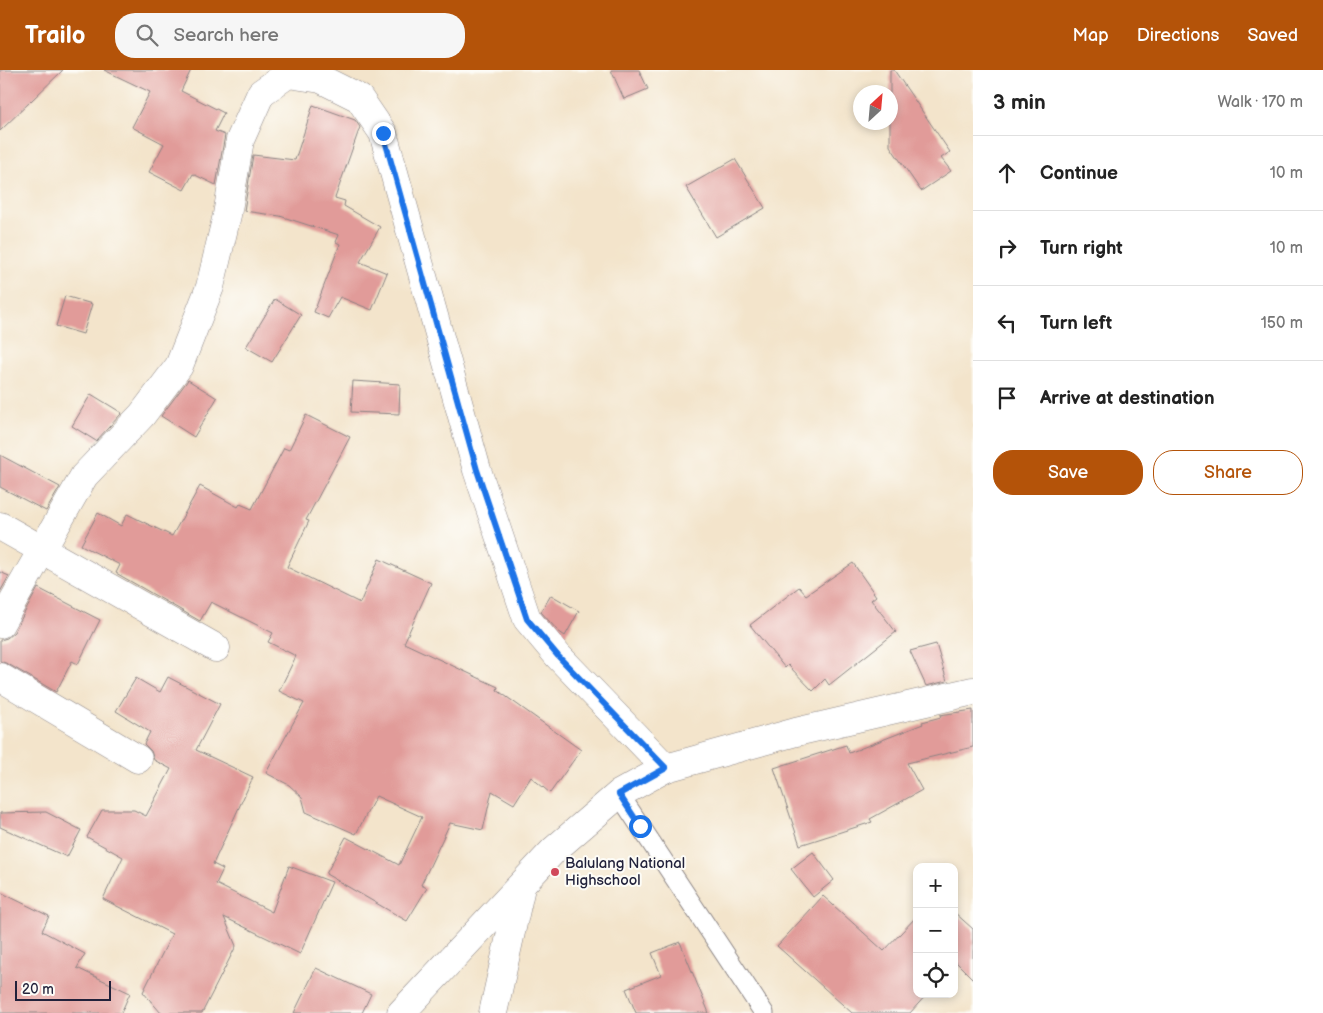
<!DOCTYPE html>
<html lang="en">
<head>
<meta charset="utf-8">
<style>
	:root { --surface:#fff; --page:#f6f6f6; --text:#222; --muted:#767676; --line:#e0e0e0; --accent:#b45309 }
	body { margin:0; font-family:"Balsamiq Sans",sans-serif; background:var(--page); color:var(--text) }
	.controls { position:absolute; right:15px; bottom:15px; display:grid; overflow:hidden; border-radius:10px; box-shadow:0 2px 8px #0003 }
	.controls button { width:45px; height:45px; display:grid; place-items:center; padding:0; border:0; border-bottom:1px solid var(--line); background:var(--surface); color:var(--text); font:25px sans-serif }
	.compass { position:absolute; left:853px; top:15px; width:45px; height:45px; border-radius:50%; background:var(--surface); box-shadow:0 2px 8px #0003; rotate:26deg }
	.scale { position:absolute; left:15px; bottom:12px; width:96px; box-sizing:border-box; padding-left:5px; border:2px solid #22223b; border-top:0; font-size:14px; line-height:18px; white-space:nowrap; color:#22223b; -webkit-text-stroke:4px #fdfcf7; paint-order:stroke }
	.stop { position:absolute; width:15px; height:15px; margin:-11px; border:4px solid #1a73e8; border-radius:50%; background:#fff }
	.stop.end { background:#1a73e8; border-color:#fff; box-shadow:0 1px 5px #0008 }
	.list { margin:0; padding:0; list-style:none }
	h2 { display:flex; justify-content:space-between; align-items:center; height:65px; margin:0; padding:0 20px; font-size:21px }
	h2 small { font-size:16px; font-weight:400; color:var(--muted) }
	.list li { display:grid; grid-template-columns:32px 1fr auto; gap:15px; align-items:center; box-sizing:border-box; height:75px; padding:0 20px; border-top:1px solid var(--line) }
	.list b { display:block; font-size:19px; white-space:nowrap }
	.list em { font-size:16px; font-style:normal; color:var(--muted) }
	.actions { display:flex; gap:10px; padding:15px 20px }
	.actions a { flex:1; padding:11px 0; border:1px solid var(--accent); border-radius:20px; text-align:center; font-size:18px; color:var(--accent) }
	.actions .main { background:var(--accent); color:#fff }
	.icon { flex:none; width:28px; height:28px; fill:none; stroke:currentColor; stroke-width:2; stroke-linecap:round; stroke-linejoin:round }
	.map { position:relative; flex:none; width:973px; height:943px; overflow:hidden }
	header { display:flex; align-items:center; gap:30px; box-sizing:border-box; height:70px; padding:0 25px; background:var(--accent); color:#fff }
	header strong { font-size:24px }
	nav { display:flex; gap:28px; margin-inline-start:auto; font-size:18px }
	.search { width:350px; height:45px; background:var(--page); display:flex; align-items:center; gap:12px; box-sizing:border-box; padding:0 18px; border-radius:20px; color:var(--muted); font-size:19px }
	main { display:flex }
	aside { flex:1; background:var(--surface) }
	.map>svg:first-child { display:block }
</style>
</head>
<body>
<header>
<strong>Trailo</strong>
<div class="search"><svg class="icon" aria-label="search" viewBox="0 0 24 24"><circle cx="10" cy="10" r="6"/><path d="M15 15l6 6"/></svg>Search here</div>
<nav><a>Map</a><a>Directions</a><a>Saved</a></nav>
</header>
<main>
<div class="map">
<svg width="973" height="943" viewBox="0 0 973 943">
	<rect width="100%" height="100%" fill="#fdfcf7"/>
	<filter id="ink" filterUnits="userSpaceOnUse"><feTurbulence type="fractalNoise" baseFrequency=".02" numOctaves="2"/><feDisplacementMap in="SourceGraphic" scale="10" xChannelSelector="R" yChannelSelector="G"/><feConvolveMatrix kernelMatrix="1 2 1 2 8 2 1 2 1" color-interpolation-filters="sRGB"/></filter>
	<filter id="wash" filterUnits="userSpaceOnUse"><feTurbulence type="fractalNoise" baseFrequency=".0096" numOctaves="4" result="noise"/><feDisplacementMap in="SourceGraphic" scale="20" xChannelSelector="R" yChannelSelector="G"/><feGaussianBlur stdDeviation="1.12" result="paint"/><feColorMatrix in="noise" values="0 0 0 0 0 0 0 0 0 0 0 0 0 0 0 0 0 1.4 0 .05"/><feComposite in="paint" operator="in"/></filter>
	<g filter="url(#wash)">
		<rect width="100%" height="100%" fill="#f3e4cb"/>
		<g id="blocks">
			<!-- building -->
			<g fill="#e19b99">
				<path d="M 0,0 L 63,0 L 0,61 Z"/>
				<path d="M 104,0 L 191,0 L 181,21 L 224,43 L 215,61 L 225,65 L 216,115 L 193,104 L 184,120 L 149,102 L 164,74 L 132,57 L 150,22 Z"/>
				<path d="M 611,0 L 639,0 L 648,19 L 624,29 Z"/>
				<path d="M 890,0 L 894,0 L 950,82 L 941,88 L 951,101 L 921,121 L 890,76 Z"/>
				<path d="M 313,35 L 355,50 L 360,57 L 335,128 L 345,131 L 344,136 L 380,157 L 360,192 L 387,203 L 372,240 L 340,227 L 328,248 L 314,242 L 340,174 L 336,172 L 339,165 L 280,146 L 244,141 L 253,85 L 295,90 Z"/>
				<path d="M 735,89 L 765,138 L 716,167 L 686,117 Z"/>
				<path d="M 65,226 L 92,234 L 83,264 L 56,256 Z"/>
				<path d="M 275,229 L 301,245 L 272,292 L 246,277 Z"/>
				<path d="M 188,310 L 217,328 L 194,367 L 161,346 Z"/>
				<path d="M 353,311 L 400,314 L 399,344 L 351,342 Z"/>
				<path d="M 91,324 L 122,343 L 96,371 L 72,356 Z"/>
				<path d="M 306,345 L 350,367 L 306,450 L 309,451 L 287,497 L 360,533 L 379,489 L 431,513 L 404,573 L 498,617 L 497,620 L 581,680 L 550,723 L 531,707 L 514,734 L 492,721 L 483,760 L 450,753 L 421,815 L 427,818 L 407,851 L 326,804 L 346,767 L 399,795 L 422,747 L 376,726 L 356,764 L 306,742 L 302,727 L 289,715 L 266,703 L 304,633 L 279,621 L 296,586 L 268,572 L 273,563 L 211,532 L 200,551 L 116,503 L 120,495 L 81,475 L 98,443 L 121,456 L 127,444 L 172,466 L 200,416 L 238,437 L 240,434 L 252,439 L 284,378 L 289,380 Z"/>
				<path d="M 0,385 L 60,417 L 46,441 L 0,417 Z"/>
				<path d="M 853,493 L 876,526 L 871,530 L 896,562 L 829,615 L 825,609 L 813,621 L 788,595 L 785,598 L 750,555 L 799,517 L 806,525 Z"/>
				<path d="M 0,502 L 9,506 L 0,522 Z"/>
				<path d="M 38,518 L 100,550 L 78,594 L 72,591 L 56,622 L 8,594 L 0,591 L 0,570 L 7,568 L 14,562 Z"/>
				<path d="M 551,525 L 579,541 L 565,566 L 558,561 L 541,542 Z"/>
				<path d="M 936,574 L 947,611 L 926,616 L 910,581 Z"/>
				<path d="M 168,607 L 220,634 L 196,680 L 253,707 L 213,794 L 223,799 L 216,814 L 272,842 L 289,796 L 332,812 L 300,884 L 224,847 L 236,876 L 202,943 L 161,943 L 143,922 L 172,864 L 103,829 L 123,787 L 87,767 L 102,740 L 134,740 L 146,746 L 171,699 L 154,690 L 151,681 L 144,674 L 150,662 L 116,641 L 136,608 L 160,622 Z"/>
				<path d="M 973,640 L 973,677 L 907,693 L 922,720 L 870,749 L 872,752 L 800,775 L 774,698 L 846,675 L 849,683 L 923,654 L 922,652 L 941,647 L 940,645 Z"/>
				<path d="M 46,742 L 81,760 L 67,787 L 0,757 L 0,743 Z"/>
				<path d="M 813,782 L 834,810 L 813,827 L 791,799 Z"/>
				<path d="M 0,822 L 49,846 L 42,861 L 85,884 L 77,898 L 130,923 L 121,943 L 0,943 Z"/>
				<path d="M 823,826 L 884,881 L 917,846 L 917,924 L 927,924 L 910,943 L 852,943 L 777,876 Z"/>
				<path d="M 954,842 L 973,859 L 973,909 L 956,892 L 954,894 Z"/>
				<path d="M 680,872 L 709,943 L 636,943 L 626,919 L 661,905 L 652,883 Z"/>
				<path d="M 316,898 L 371,924 L 362,943 L 294,943 Z"/>
			</g>
		</g>
	</g>
	<g filter="url(#ink)">
		<use href="#blocks" fill-opacity="0" stroke="#8a8383" stroke-width="1"/>
		<g fill="none" stroke-linecap="round" stroke-linejoin="round">
			<!-- service casing -->
			<g stroke="#8a8383" stroke-width="21">
				<path id="service" d="M 619,724 L 764,943"/>
			</g>
			<!-- minor casing -->
			<g stroke="#8a8383" stroke-width="29">
				<g id="minor">
					<path d="M 0,456 L 216,578"/>
					<path d="M 0,554 L 84,406 L 142,345 L 179,296 L 210,217 L 227,145 L 240,70 L 261,23 L 288,4 L 321,9 L 359,28 L 383,63 L 477,400 L 527,549 L 558,586 L 666,698"/>
					<path d="M 0,607 L 138,689"/>
					<path d="M 493,943 L 521,817"/>
				</g>
			</g>
			<!-- tertiary casing -->
			<g stroke="#8a8383" stroke-width="29">
				<path id="tertiary" d="M 401,943 L 554,780 L 619,724 L 666,698 L 796,662 L 973,621"/>
			</g>
			<!-- service -->
			<use href="#service" stroke="#fff" stroke-width="19"/>
			<!-- minor -->
			<use href="#minor" stroke="#fff" stroke-width="28"/>
			<!-- tertiary -->
			<use href="#tertiary" stroke="#fff" stroke-width="28"/>
		</g>
	</g>
	<g fill="none" stroke-linecap="round" stroke-linejoin="round" filter="url(#ink)">
		<!-- route -->
		<path stroke="#1a73e8" stroke-width="6" d="M 383,63 L 477,400 L 527,549 L 558,586 L 666,698 L 619,724 L 640,756"/>
	</g>
	<!-- markers -->
	<circle fill="#d1495b" stroke="#fdfcf7" stroke-width="2" cx="555" cy="802" r="5"/>
	<g text-anchor="middle" stroke-width="4" stroke-linejoin="round" paint-order="stroke">
		<!-- poi labels -->
		<g font-size="15" fill="#22223b" stroke="#fdfcf7" text-anchor="start">
			<text x="565" y="798">Balulang National<tspan x="565" dy="17">Highschool</tspan></text>
		</g>
	</g>
</svg>
<div class="controls">
<button>+</button>
<button>−</button>
<button><svg class="icon" aria-label="locate" viewBox="0 0 24 24"><circle cx="12" cy="12" r="6"/><path d="M12 2v4M12 18v4M2 12h4M18 12h4"/></svg></button>
</div>
<svg class="compass" viewBox="-18 -18 36 36"><path d="M0-13l5 13h-10z" fill="#e53935"/><path d="M0 13l5-13h-10z" fill="#767676"/></svg>
<div class="scale">20 m</div>
<div class="stop" style="left:640px;top:756px"></div>
<div class="stop end" style="left:383px;top:63px"></div>
</div>
<aside>
<h2>3 min<small>Walk · 170 m</small></h2>
<ul class="list">
<li><svg class="icon" aria-label="ahead" viewBox="0 0 24 24"><path d="M12 20V5M6 11l6-6 6 6"/></svg><div><b>Continue</b></div><em>10 m</em></li>
<li><svg class="icon" aria-label="right" viewBox="0 0 24 24"><path d="M7 20v-9h11M14 6l5 5-5 5"/></svg><div><b>Turn right</b></div><em>10 m</em></li>
<li><svg class="icon" aria-label="left" viewBox="0 0 24 24"><path d="M17 20v-9H6M10 6l-5 5 5 5"/></svg><div><b>Turn left</b></div><em>150 m</em></li>
<li><svg class="icon" aria-label="arrive" viewBox="0 0 24 24"><path d="M6 21V4h12l-3 4 3 4H6"/></svg><div><b>Arrive at destination</b></div></li>
</ul>
<div class="actions"><a class="main">Save</a><a>Share</a></div>
</aside>
</main>
</body>
</html>
